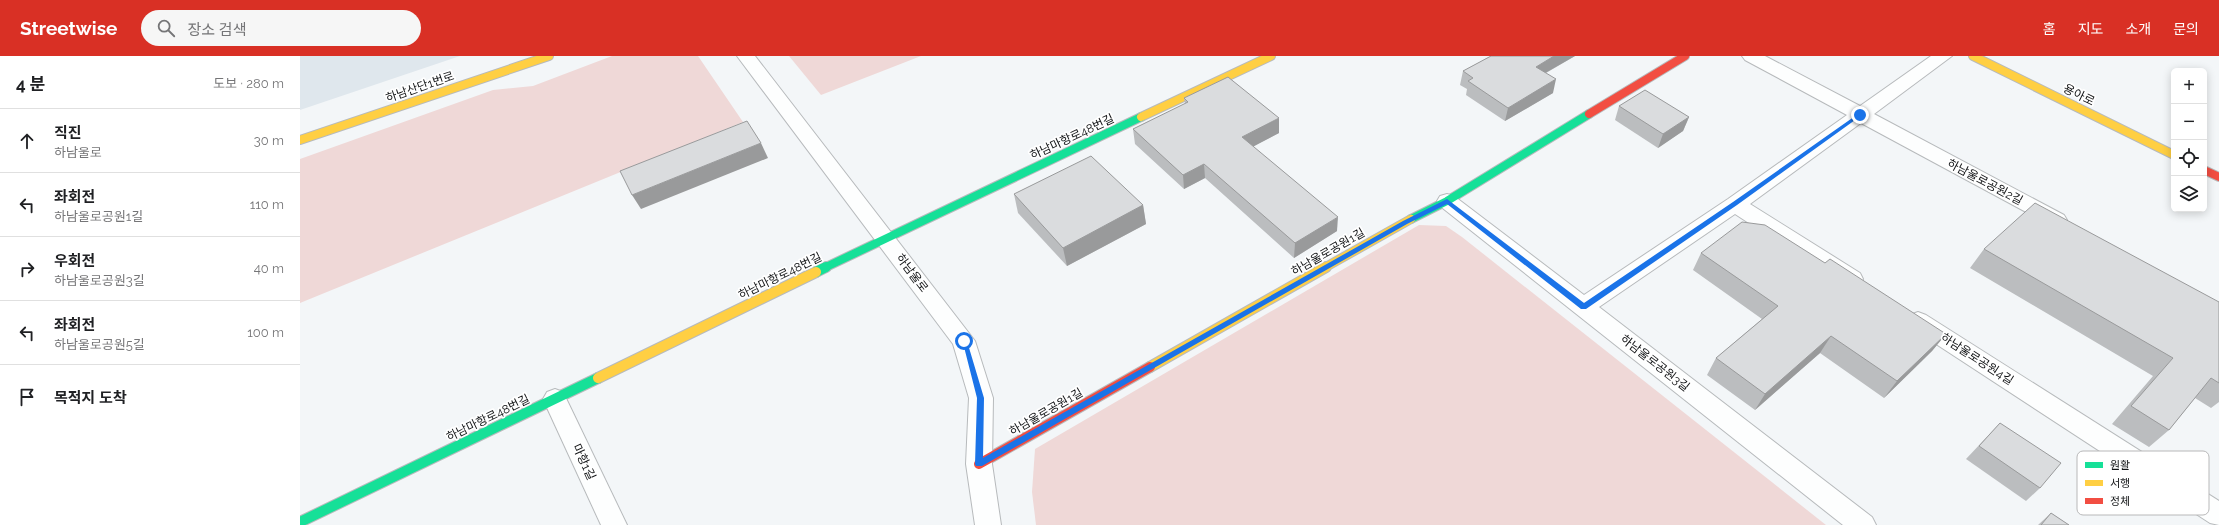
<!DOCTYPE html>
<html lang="ko">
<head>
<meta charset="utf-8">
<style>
	:root { --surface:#fff; --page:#f6f6f6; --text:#202124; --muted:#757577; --line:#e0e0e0; --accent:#d93025 }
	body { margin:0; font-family:Raleway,"Noto Sans KR",sans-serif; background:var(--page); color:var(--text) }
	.controls { position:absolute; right:12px; top:12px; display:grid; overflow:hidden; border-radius:6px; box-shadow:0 2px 10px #0003 }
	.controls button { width:36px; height:36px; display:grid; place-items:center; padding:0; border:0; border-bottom:1px solid var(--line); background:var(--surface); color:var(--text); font:20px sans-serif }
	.stop { position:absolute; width:12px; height:12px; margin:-9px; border:3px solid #1a73e8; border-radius:50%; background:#fff }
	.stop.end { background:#1a73e8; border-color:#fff; box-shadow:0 1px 4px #0008 }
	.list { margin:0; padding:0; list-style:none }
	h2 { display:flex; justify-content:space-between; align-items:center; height:52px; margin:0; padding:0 16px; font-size:17px }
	h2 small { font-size:13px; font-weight:400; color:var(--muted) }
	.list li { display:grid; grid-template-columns:26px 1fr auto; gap:12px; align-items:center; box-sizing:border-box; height:64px; padding:0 16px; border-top:1px solid var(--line) }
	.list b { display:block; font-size:15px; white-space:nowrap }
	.list p { margin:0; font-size:13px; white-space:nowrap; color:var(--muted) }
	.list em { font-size:13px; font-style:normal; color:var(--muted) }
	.icon { flex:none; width:22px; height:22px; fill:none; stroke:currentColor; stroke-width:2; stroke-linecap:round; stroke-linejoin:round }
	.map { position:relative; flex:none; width:1919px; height:469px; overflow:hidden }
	header { display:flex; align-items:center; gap:24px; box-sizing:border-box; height:56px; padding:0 20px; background:var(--accent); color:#fff }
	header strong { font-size:19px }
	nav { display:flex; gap:22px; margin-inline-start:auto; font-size:14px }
	.search { width:280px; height:36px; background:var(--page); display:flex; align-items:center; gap:10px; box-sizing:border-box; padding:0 14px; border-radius:22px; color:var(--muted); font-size:15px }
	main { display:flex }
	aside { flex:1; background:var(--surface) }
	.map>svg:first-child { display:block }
</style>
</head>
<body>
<header>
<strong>Streetwise</strong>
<div class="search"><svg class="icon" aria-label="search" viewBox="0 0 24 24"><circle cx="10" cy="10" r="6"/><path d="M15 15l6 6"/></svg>장소 검색</div>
<nav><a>홈</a><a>지도</a><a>소개</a><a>문의</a></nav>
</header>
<main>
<aside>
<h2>4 분<small>도보 · 280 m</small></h2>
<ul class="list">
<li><svg class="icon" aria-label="ahead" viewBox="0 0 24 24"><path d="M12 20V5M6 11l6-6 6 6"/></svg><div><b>직진</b><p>하남울로</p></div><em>30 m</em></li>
<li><svg class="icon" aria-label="left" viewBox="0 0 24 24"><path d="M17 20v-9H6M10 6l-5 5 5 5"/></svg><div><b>좌회전</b><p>하남울로공원1길</p></div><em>110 m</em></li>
<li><svg class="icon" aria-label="right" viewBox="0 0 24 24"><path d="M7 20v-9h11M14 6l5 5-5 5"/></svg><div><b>우회전</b><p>하남울로공원3길</p></div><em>40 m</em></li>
<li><svg class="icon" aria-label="left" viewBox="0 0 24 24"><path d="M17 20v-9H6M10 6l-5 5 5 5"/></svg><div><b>좌회전</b><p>하남울로공원5길</p></div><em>100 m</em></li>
<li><svg class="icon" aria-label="arrive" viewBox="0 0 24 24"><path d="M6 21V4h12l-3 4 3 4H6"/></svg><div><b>목적지 도착</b></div></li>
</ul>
</aside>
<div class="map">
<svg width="1919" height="469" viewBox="0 0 1919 469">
	<rect width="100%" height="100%" fill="#f3f6f8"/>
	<!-- built -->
	<path fill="#dfe7ed" d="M 0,0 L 160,0 L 0,54 Z"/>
	<!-- green -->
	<g fill="#efd8d7">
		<path d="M 312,0 L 398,0 L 443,66 L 0,247 L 0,103 L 193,34 L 233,30 Z"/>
		<path d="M 489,0 L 621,0 L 521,39 Z"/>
		<path d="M 1119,169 L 1146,170 L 1162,181 L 1526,469 L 736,469 L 732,436 L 735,393 Z"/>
	</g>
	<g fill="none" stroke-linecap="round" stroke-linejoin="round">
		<!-- street casing -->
		<g stroke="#b7babc" stroke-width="2">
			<g id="street">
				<path d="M 437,0 L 455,0 L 675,285 L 693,342 L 692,408 L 701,469 L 675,469 L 666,408 L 669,342 L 653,288 Z"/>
				<path d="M 1442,0 L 1465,0 L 1560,50 L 1631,0 L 1652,0 L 1574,58 L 1764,159 L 1767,164 L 1764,169 L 1757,171 L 1750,169 L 1561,67 L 1450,148 L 1560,217 L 1563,223 L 1560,229 L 1552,231 L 1544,229 L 1435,158 L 1299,251 L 1572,461 L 1576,469 L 1543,469 L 1140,150 L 1137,145 L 1140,140 L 1147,138 L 1154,140 L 1284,239 L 1428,143 L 1547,59 L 1445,4 Z"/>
				<path d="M 1618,256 L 1626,259 L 1919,445 L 1919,469 L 1910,467 L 1610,271 L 1607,265 L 1610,259 Z"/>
				<path d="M 255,333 L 263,336 L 327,469 L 301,469 L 243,343 L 247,336 Z"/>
			</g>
		</g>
		<!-- fast-far1 casing -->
		<g stroke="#b7babc" stroke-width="10">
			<g id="fast-far1">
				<path d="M 1111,163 L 1147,145 L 1289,58"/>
				<path d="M 524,212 L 841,61"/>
			</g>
		</g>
		<!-- fast casing -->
		<g stroke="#b7babc" stroke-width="12">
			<g id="fast">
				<path d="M 516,216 L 526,211"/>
				<path d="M 0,466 L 298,322"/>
			</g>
		</g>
		<!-- slow-far1 casing -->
		<g stroke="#b7babc" stroke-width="10">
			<g id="slow-far1">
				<path d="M 1673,0 L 1874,99"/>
				<path d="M 841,61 L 971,0"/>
				<path d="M 0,84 L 249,0"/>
				<path d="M 1024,212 L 1111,163"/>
			</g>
		</g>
		<!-- slow casing -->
		<g stroke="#b7babc" stroke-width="12">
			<g id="slow">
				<path d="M 850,311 L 1026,211"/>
				<path d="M 298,322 L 516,216"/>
			</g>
		</g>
		<!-- jam-far1 casing -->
		<g stroke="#b7babc" stroke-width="10">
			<g id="jam-far1">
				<path d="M 1289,58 L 1385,0"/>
				<path d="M 1904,114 L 1919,121"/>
			</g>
		</g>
		<!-- jam casing -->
		<g stroke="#b7babc" stroke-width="12">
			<path id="jam" d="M 679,408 L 850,311"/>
		</g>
		<!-- street -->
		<use href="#street" fill="#fdfefe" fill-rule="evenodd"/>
		<!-- fast-far1 -->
		<use href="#fast-far1" stroke="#16e098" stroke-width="8"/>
		<!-- fast -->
		<use href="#fast" stroke="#16e098" stroke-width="10"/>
		<!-- slow-far1 -->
		<use href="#slow-far1" stroke="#ffcf43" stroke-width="8"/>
		<!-- slow -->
		<use href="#slow" stroke="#ffcf43" stroke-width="10"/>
		<!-- jam-far1 -->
		<use href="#jam-far1" stroke="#f24e42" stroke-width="8"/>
		<!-- jam -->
		<use href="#jam" stroke="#f24e42" stroke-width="10"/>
	</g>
	<!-- wall -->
	<g fill="#bbbdbf">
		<path d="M 1191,0 L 1275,0 L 1246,17 L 1253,37 L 1205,65 L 1166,39 L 1167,33 L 1160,29 L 1163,15 Z"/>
		<path d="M 884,42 L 979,77 L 953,90 L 1037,175 L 994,202 L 905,122 L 884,133 L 835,88 L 833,73 L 885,48 Z"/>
		<path d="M 1319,50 L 1389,61 L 1383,75 L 1358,92 L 1315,64 Z"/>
		<path d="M 714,138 L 843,149 L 846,168 L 767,210 L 718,157 Z"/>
		<path d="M 1684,193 L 1919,246 L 1919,346 L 1911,352 L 1895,342 L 1869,374 L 1849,391 L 1812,368 L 1853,320 L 1670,212 Z"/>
		<path d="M 1401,197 L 1525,207 L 1646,278 L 1632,295 L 1584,342 L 1520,297 L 1455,354 L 1407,319 L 1416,302 L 1462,263 L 1393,214 Z"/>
		<path d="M 1700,367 L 1740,432 L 1726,445 L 1666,403 Z"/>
		<path d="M 1751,457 L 1769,469 L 1738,469 Z"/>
	</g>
	<!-- shaded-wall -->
	<g fill="#999a9b">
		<path d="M 1254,0 L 1275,0 L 1233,24 L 1236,11 Z"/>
		<path d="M 1256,23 L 1253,37 L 1205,65 L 1208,52 Z"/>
		<path d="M 1389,61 L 1383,75 L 1358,92 L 1363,78 Z"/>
		<path d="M 979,62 L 979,77 L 943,96 L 942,81 Z"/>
		<path d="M 461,87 L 468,102 L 341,153 L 332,139 Z"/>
		<path d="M 904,108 L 905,122 L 884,133 L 883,119 Z"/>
		<path d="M 843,149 L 846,168 L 767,210 L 763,192 Z"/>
		<path d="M 1038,161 L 1037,175 L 994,202 L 995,187 Z"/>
		<path d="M 1646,278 L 1632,295 L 1584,342 L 1597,325 Z"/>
		<path d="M 1531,280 L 1520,297 L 1455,354 L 1465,338 Z"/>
	</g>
	<!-- building -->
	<g fill="#dadcde" stroke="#999a9b">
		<path d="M 1191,0 L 1254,0 L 1236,11 L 1256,23 L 1208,52 L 1168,25 L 1173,22 L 1163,15 Z"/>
		<path d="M 928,21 L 979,62 L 942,81 L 1038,161 L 995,187 L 904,108 L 883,119 L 833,73 L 888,46 L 884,42 Z"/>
		<path d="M 1345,34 L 1389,61 L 1363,78 L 1319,50 Z"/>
		<path d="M 447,65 L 461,87 L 332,139 L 320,115 Z"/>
		<path d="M 791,100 L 843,149 L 763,192 L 714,138 Z"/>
		<path d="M 1735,147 L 1919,246 L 1919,327 L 1911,322 L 1869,374 L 1831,350 L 1873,302 L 1684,193 Z"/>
		<path d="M 1442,166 L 1465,169 L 1525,207 L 1530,203 L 1646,278 L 1597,325 L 1531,280 L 1465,338 L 1416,302 L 1478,250 L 1401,197 Z"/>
		<path d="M 1700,367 L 1761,407 L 1740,432 L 1679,390 Z"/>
		<path d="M 1751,457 L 1769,469 L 1741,469 Z"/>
	</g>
	<!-- route -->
	<path fill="#1a73e8" d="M 1558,58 L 1562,59 L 1437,149 L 1286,253 L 1281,253 L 1147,148 L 1107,168 L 682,410 L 676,410 L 675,408 L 677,342 L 662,283 L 667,285 L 684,342 L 683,402 L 1103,165 L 1147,143 L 1284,247 L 1433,146 Z"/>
	<g text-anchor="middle" stroke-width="3.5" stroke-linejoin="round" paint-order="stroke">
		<!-- street labels -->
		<g font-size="12" fill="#121416" stroke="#fff">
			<text transform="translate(120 31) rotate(-19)" y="4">하남산단1번로</text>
			<text transform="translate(1779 39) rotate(26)" y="4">용아로</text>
			<text transform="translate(772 81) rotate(-25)" y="4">하남마항로48번길</text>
			<text transform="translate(1685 126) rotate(28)" y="4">하남울로공원2길</text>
			<text transform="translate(1028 196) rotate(-30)" y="4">하남울로공원1길</text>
			<text transform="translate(612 217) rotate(53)" y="4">하남울로</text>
			<text transform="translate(480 220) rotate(-26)" y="4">하남마항로48번길</text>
			<text transform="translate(1677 303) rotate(33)" y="4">하남울로공원4길</text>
			<text transform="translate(1355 307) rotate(38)" y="4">하남울로공원3길</text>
			<text transform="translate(746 356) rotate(-30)" y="4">하남울로공원1길</text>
			<text transform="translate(188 362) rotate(-26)" y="4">하남마항로48번길</text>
			<text transform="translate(284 406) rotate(65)" y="4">마항1길</text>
		</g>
	</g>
	<!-- legend -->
	<rect x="1777" y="395" width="132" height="64" rx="6" fill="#fff" stroke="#b8b8b9" stroke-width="1"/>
	<rect x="1785" y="406" width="18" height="6" fill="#16e098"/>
	<rect x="1785" y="424" width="18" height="6" fill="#ffcf43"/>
	<rect x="1785" y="442" width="18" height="6" fill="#f24e42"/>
	<g font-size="11" fill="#121416">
		<text x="1810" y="413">원활</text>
		<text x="1810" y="431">서행</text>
		<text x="1810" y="449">정체</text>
	</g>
</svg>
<div class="controls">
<button>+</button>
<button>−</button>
<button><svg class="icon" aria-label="locate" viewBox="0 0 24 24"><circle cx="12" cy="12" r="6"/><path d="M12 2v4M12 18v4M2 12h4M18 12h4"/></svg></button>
<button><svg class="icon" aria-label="layers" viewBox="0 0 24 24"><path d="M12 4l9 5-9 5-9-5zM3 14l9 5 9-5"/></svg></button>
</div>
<div class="stop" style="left:664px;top:285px"></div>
<div class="stop end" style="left:1560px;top:59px"></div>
</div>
</main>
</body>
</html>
